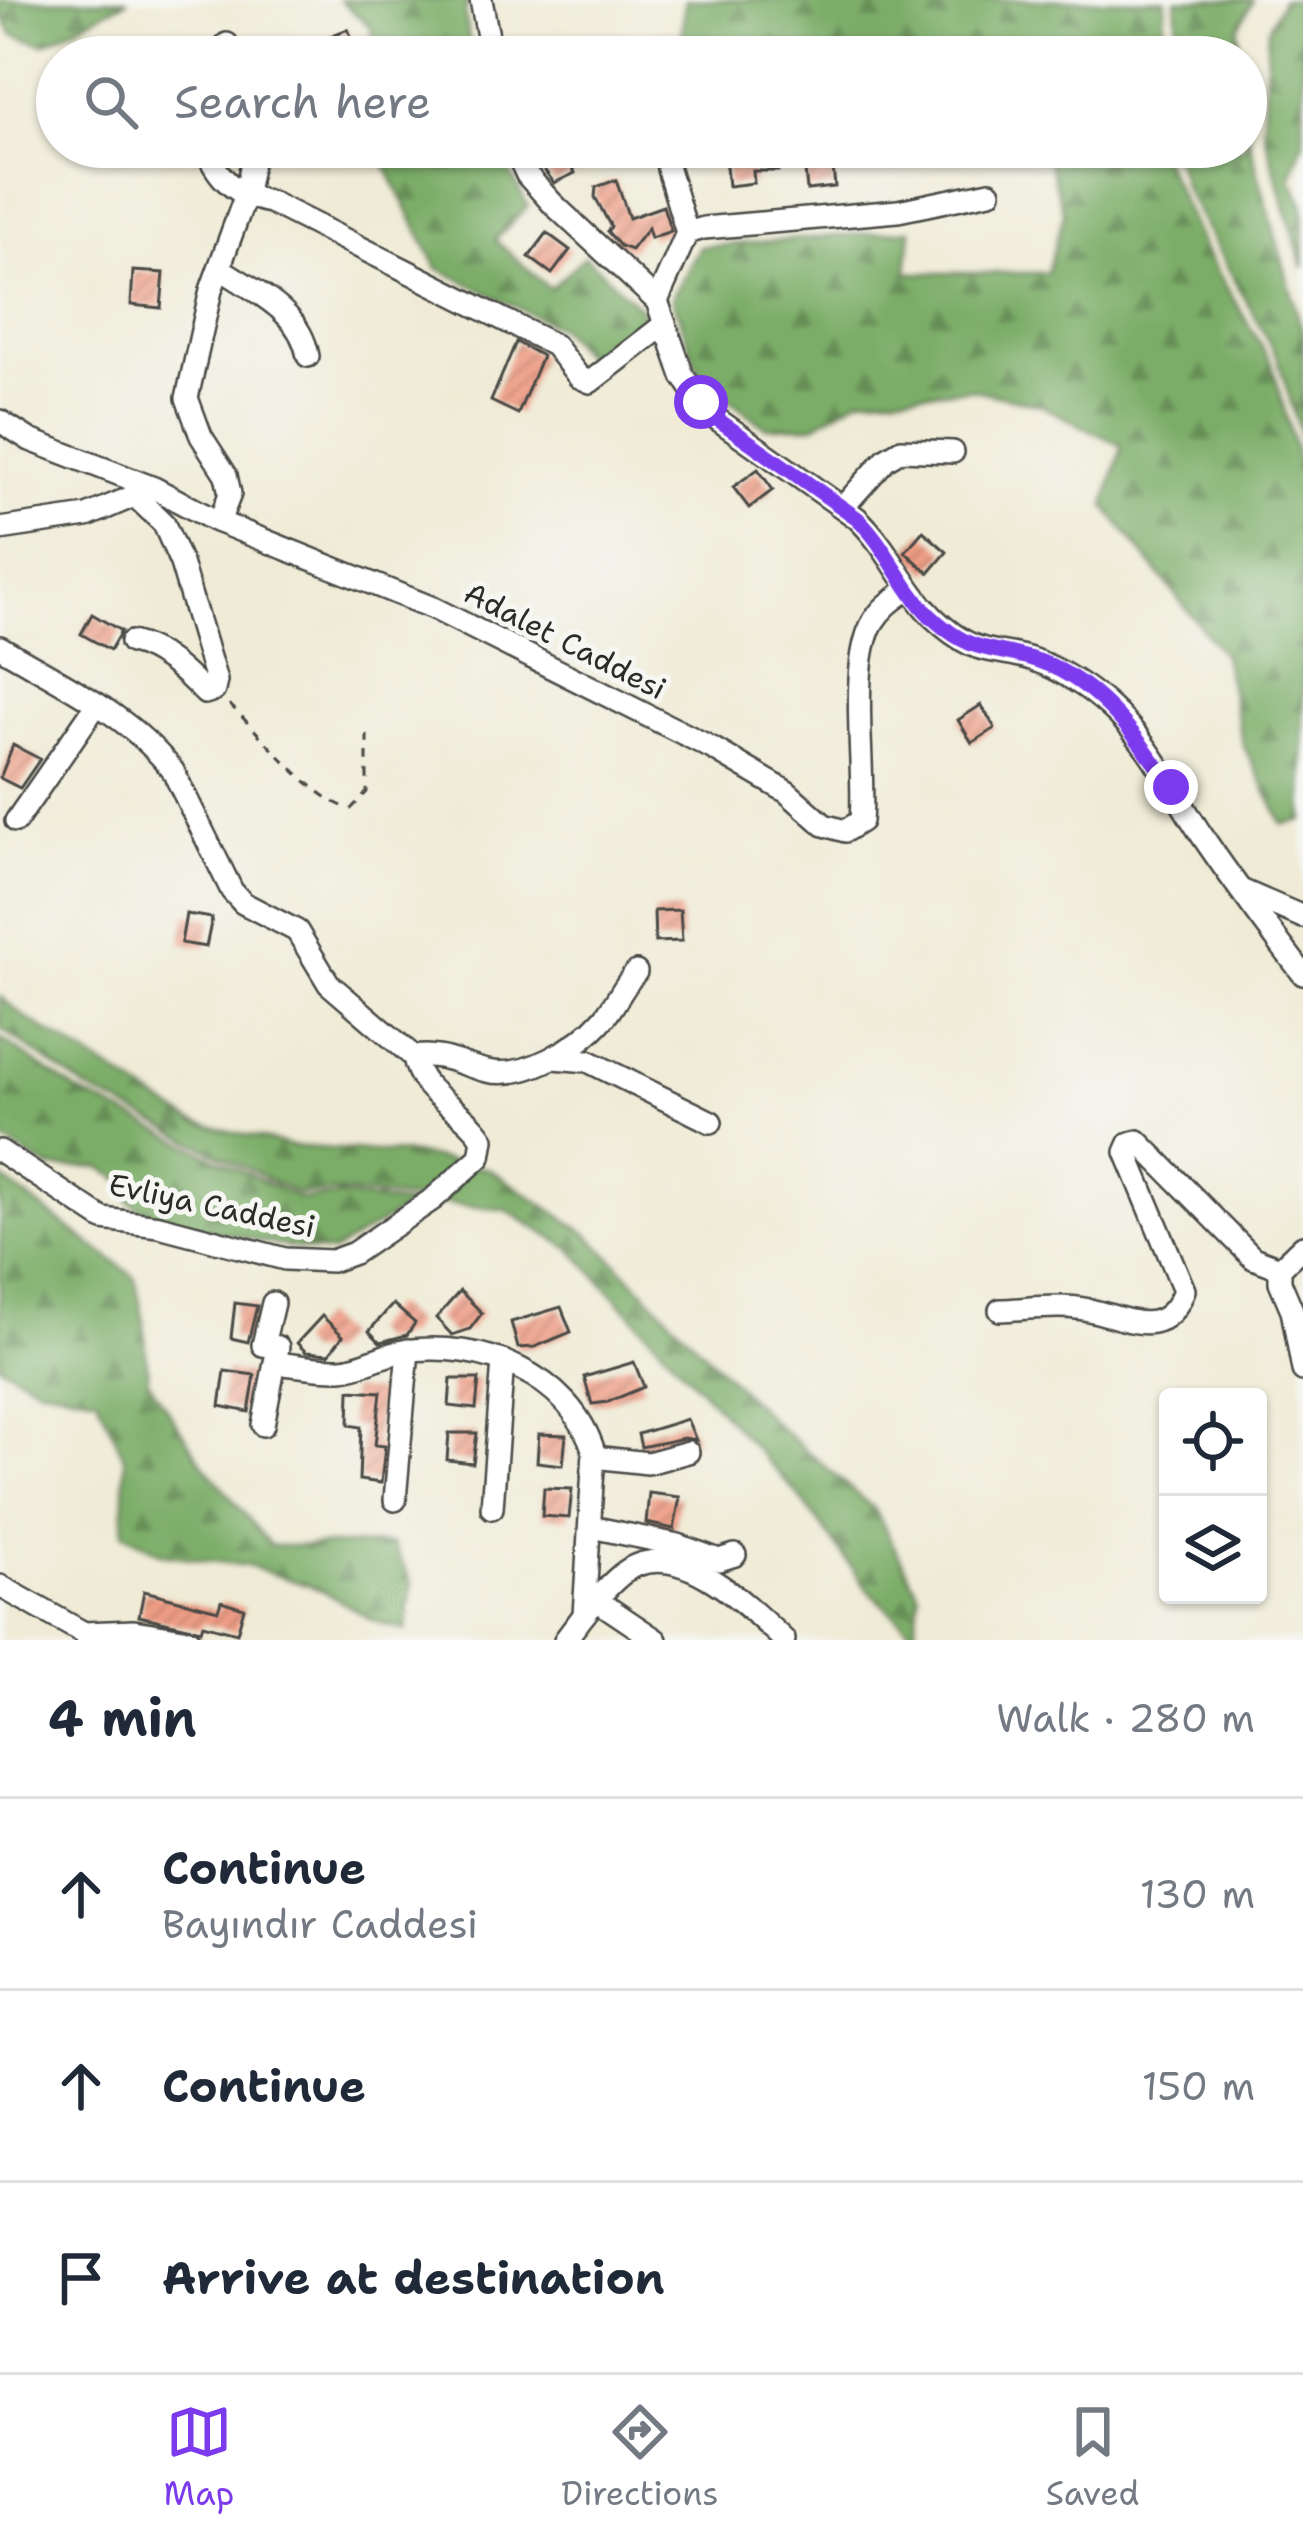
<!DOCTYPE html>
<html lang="en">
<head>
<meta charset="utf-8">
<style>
	:root { --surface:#fff; --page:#f2f2f3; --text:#1f2937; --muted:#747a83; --line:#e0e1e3; --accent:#7c3aed }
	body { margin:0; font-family:"Shantell Sans",sans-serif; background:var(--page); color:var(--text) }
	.controls { position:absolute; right:36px; bottom:36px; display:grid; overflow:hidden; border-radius:12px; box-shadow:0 3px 9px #0004 }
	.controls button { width:108px; height:108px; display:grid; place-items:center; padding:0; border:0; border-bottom:3px solid var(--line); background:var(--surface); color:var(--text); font:60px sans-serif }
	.stop { position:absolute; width:36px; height:36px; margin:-27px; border:9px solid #7c3aed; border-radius:50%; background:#fff }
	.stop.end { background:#7c3aed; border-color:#fff; box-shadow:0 3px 12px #0008 }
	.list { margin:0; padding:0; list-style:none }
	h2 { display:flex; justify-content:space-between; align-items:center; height:156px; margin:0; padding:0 48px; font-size:51px }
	h2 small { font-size:39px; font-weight:400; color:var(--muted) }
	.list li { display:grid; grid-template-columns:78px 1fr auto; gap:36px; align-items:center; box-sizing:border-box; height:192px; padding:0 48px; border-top:3px solid var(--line) }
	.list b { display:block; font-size:45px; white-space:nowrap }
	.list p { margin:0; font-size:39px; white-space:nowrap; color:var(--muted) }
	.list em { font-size:39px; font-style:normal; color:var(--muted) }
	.icon { flex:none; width:66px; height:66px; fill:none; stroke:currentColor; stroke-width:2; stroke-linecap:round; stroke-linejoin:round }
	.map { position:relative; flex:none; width:1303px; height:1640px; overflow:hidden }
	.search { position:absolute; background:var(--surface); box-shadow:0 3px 9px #0004; left:36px; right:36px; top:36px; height:132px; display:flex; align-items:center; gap:30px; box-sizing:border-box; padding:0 42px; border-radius:66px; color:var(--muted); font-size:45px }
	.sheet { height:732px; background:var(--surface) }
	nav { display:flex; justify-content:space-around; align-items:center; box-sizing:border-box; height:168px; border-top:3px solid var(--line); background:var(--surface); font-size:33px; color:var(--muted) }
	nav a { display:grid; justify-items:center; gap:6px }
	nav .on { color:var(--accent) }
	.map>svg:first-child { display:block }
</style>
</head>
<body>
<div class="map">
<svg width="1303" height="1640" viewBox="0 0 1303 1640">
	<defs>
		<pattern id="forest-firs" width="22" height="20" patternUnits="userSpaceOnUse" patternTransform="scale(3)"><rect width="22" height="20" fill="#7cad68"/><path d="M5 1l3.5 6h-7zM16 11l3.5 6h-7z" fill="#668d56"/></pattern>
		<pattern id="building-hatch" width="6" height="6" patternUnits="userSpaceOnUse" patternTransform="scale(3)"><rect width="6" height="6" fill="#ef9d85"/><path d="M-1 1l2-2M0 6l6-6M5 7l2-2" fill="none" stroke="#c2806d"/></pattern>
	</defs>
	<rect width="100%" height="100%" fill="#f6f6f2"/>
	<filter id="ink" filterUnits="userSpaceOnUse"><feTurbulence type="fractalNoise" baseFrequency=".00833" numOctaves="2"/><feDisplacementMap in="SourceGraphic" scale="24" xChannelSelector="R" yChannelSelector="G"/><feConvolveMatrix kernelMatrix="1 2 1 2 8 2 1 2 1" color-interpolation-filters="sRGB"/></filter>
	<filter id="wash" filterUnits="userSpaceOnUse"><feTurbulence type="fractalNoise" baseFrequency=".004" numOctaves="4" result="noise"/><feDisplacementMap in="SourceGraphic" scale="48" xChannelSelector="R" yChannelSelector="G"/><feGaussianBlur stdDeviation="2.7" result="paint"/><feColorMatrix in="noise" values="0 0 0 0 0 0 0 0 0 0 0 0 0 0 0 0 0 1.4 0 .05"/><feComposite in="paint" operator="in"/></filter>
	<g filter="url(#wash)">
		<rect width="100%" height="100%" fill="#efebd6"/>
		<!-- forest -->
		<g fill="url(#forest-firs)" stroke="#546c4a" stroke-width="3">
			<path d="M 0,0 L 128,0 L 44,44 L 13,35 L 0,12 Z"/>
			<path d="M 340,0 L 468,0 L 465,14 L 472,57 L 369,57 L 372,28 Z"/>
			<path d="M 685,0 L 1166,0 L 1161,57 L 680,57 Z"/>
			<path d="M 1176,0 L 1253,0 L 1238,29 L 1240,57 L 1179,57 Z"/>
			<path d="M 1282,0 L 1303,0 L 1303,141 L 1291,178 L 1303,204 L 1303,268 L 1263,129 L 1268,29 Z"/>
			<path d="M 1246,130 L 1303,334 L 1303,443 L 1278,359 L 1184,188 L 1171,147 L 1246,147 Z"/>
			<path d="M 376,147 L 496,147 L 528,206 L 495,240 L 550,289 L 585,256 L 654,321 L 595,368 L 560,329 L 437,268 Z"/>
			<path d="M 1044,147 L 1157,147 L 1203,247 L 1272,364 L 1303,478 L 1303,820 L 1283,824 L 1243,745 L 1223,655 L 1105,506 L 1122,446 L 1038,404 L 970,389 L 861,397 L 813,426 L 766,427 L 702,379 L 672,298 L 700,247 L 911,230 L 907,273 L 1047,273 L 1064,213 Z"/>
			<path d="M 0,997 L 26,1018 L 193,1122 L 291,1146 L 413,1154 L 489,1169 L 589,1235 L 771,1420 L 875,1510 L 919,1594 L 915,1634 L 870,1592 L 801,1498 L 572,1250 L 506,1210 L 341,1192 L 298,1194 L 87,1089 L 0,1028 Z"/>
			<path d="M 0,1038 L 77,1091 L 300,1199 L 343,1196 L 411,1205 L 331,1253 L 276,1245 L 148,1215 L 130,1202 L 122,1181 L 101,1167 L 48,1168 L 0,1138 Z"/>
			<path d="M 0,1177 L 135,1277 L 144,1322 L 148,1380 L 201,1461 L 271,1546 L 392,1544 L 412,1583 L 406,1630 L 376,1622 L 322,1590 L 248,1566 L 162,1554 L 123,1533 L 125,1459 L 97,1397 L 38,1387 L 0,1365 Z"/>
		</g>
		<g id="blocks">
			<!-- building -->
			<g fill="url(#building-hatch)">
				<path d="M 348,29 L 357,51 L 342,57 L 277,57 Z"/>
				<path d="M 563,147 L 575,173 L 554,183 L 537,160 Z"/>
				<path d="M 755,153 L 778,153 L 778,171 L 753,171 L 754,183 L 728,186 L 725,158 Z"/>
				<path d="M 832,157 L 835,187 L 807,190 L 804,160 Z"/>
				<path d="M 616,180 L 629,218 L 663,206 L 671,231 L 651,238 L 648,228 L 631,250 L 620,246 L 607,231 L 611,227 L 595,197 L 596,187 Z"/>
				<path d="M 547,233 L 570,250 L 552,274 L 529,257 Z"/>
				<path d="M 133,271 L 164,273 L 161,308 L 131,305 Z"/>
				<path d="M 516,342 L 542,356 L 518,414 L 491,401 Z"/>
				<path d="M 758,469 L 773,490 L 749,508 L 733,487 Z"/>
				<path d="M 923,531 L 947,552 L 929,573 L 905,552 Z"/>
				<path d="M 92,614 L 121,631 L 110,650 L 81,634 Z"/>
				<path d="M 981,705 L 995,728 L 972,743 L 958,720 Z"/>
				<path d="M 13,745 L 40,759 L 20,788 L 0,778 Z"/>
				<path d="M 680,910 L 682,941 L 655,942 L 654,911 Z"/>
				<path d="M 186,914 L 212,918 L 206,947 L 181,943 Z"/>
				<path d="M 460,1291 L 482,1313 L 470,1329 L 452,1335 L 436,1318 Z"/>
				<path d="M 235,1303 L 257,1306 L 248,1342 L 231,1338 Z"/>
				<path d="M 393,1304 L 415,1323 L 407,1335 L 380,1342 L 369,1331 Z"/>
				<path d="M 561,1307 L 571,1332 L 535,1347 L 518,1348 L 511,1322 Z"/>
				<path d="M 322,1316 L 343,1336 L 329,1354 L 306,1352 L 297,1343 Z"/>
				<path d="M 634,1362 L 644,1387 L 608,1402 L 592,1404 L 584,1377 Z"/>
				<path d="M 225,1371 L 255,1375 L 249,1412 L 220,1406 Z"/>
				<path d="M 451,1379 L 479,1379 L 476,1409 L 449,1406 Z"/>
				<path d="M 350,1390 L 381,1392 L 375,1445 L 385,1446 L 381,1483 L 359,1480 L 361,1427 L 349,1425 Z"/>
				<path d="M 687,1419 L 696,1440 L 684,1438 L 641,1447 L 638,1434 Z"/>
				<path d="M 449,1433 L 477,1433 L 473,1463 L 447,1460 Z"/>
				<path d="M 539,1434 L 566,1435 L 563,1465 L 537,1462 Z"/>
				<path d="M 544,1488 L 572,1489 L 569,1518 L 542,1516 Z"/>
				<path d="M 649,1493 L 680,1497 L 674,1529 L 646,1523 Z"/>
				<path d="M 144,1591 L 218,1610 L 221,1601 L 244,1608 L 237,1633 L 203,1624 L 201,1630 L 139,1616 Z"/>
			</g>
		</g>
	</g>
	<g filter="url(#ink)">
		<use href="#blocks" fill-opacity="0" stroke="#484845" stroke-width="3"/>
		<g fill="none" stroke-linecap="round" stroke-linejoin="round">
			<!-- minor casing -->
			<g stroke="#484845" stroke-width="26">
				<g id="minor">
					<path d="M 481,0 L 492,57"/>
					<path d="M 227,44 L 230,57"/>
					<path d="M 205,147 C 218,180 236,195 270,202 L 554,345 L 579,377 L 590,382 L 665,324"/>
					<path d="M 514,147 L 527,175 L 553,204 L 657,301 L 683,376 L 701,402 L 717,419 L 857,518 C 899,558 908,608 964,641 C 986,654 1011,651 1034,660 C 1060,669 1091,689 1111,708 C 1149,742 1173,792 1201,834 C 1233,882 1268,928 1303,974"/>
					<path d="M 668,169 L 687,233"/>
					<path d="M 221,269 C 257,293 300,311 308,356"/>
					<path d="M 657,301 L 687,233 L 704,228 L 898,211 L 990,192"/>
					<path d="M 0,421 L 30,440 L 154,488 L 214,520 L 433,608 L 712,748 L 787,792 L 824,825 L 845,831 L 861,821 C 866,768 848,665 873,622 C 882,607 893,600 907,590"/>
					<path d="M 844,506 L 886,459 L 901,450 L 953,452"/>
					<path d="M 219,522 L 230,494 L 226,475 L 201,436 L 187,398 L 211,290 L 245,197 L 255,147"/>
					<path d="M 0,529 L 87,516 L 148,490"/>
					<path d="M 131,642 C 161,649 184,672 205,693 L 214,690 L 216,681 L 181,563 L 164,524 L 134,495"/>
					<path d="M 0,647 C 59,682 131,715 173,771 L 232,891 L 243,903 L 297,931 L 329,984 L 414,1057"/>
					<path d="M 16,821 L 97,704"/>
					<path d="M 1243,891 L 1303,917"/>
					<path d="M 414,1057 C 441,1052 461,1065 487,1071 C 525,1080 579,1047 604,1018 C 616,1004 623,986 636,972"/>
					<path d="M 554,1058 L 588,1061 L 711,1122"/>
					<path d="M 0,1151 L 103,1219 L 159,1226 L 285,1259 L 332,1261 L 354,1253 L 433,1199 L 480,1157 L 483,1139 C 464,1108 420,1096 414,1057"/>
					<path d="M 1303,1246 L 1280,1268 L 1280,1282 L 1292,1310 L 1303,1370"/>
					<path d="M 1000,1310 C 1025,1309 1053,1305 1077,1308 C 1119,1312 1163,1348 1184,1290 L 1126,1152 L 1130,1143 L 1138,1141 L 1253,1258 L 1280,1268"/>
					<path d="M 275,1363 C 297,1365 319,1370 341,1369 C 362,1368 382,1354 404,1351 C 481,1340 570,1374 594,1452 L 584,1615"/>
					<path d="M 263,1425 L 278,1347 L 263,1345 L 273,1303"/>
					<path d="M 594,1457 L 648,1463 L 688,1452"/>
					<path d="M 395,1500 L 408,1350"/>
					<path d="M 492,1508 L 503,1361"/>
					<path d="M 591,1527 L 678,1545 L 719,1560 L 735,1555"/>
					<path d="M 0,1586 L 84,1633 L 134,1631 L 190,1640"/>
					<path d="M 598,1601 L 656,1640"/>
					<path d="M 565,1640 C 581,1619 613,1574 637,1565 C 688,1545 751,1609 784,1640"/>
				</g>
			</g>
			<!-- path -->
			<path stroke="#484845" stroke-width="3" stroke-dasharray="9 9" stroke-linecap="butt" d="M 229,704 C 259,732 313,800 351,809 L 367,792 L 367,730"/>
			<!-- minor -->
			<use href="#minor" stroke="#fff" stroke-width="21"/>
		</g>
	</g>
	<g fill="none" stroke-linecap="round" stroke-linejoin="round" filter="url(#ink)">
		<!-- route -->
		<path stroke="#7c3aed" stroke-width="15" d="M 701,402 L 717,419 L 857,518 C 889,548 902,592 936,621 C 971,652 989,647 1029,658 C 1093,675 1137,735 1171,787"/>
	</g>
	<g text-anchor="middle" stroke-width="10" stroke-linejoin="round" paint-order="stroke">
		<!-- street labels -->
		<g font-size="30" fill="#2b2b2b" stroke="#f6f6f2">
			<text transform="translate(565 641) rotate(27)" y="10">Adalet Caddesi</text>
			<text transform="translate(212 1206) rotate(12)" y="10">Evliya Caddesi</text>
		</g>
	</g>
</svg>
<div class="controls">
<button><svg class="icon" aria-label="locate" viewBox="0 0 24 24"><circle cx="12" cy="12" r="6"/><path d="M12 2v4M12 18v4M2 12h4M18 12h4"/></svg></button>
<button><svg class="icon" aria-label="layers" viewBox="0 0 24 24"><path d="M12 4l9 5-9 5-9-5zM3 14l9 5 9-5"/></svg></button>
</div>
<div class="stop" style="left:701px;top:402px"></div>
<div class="stop end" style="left:1171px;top:787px"></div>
<div class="search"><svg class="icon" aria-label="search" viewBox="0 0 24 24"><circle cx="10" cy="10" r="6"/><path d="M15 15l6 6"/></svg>Search here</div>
</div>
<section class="sheet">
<h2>4 min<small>Walk · 280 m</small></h2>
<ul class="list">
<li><svg class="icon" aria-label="ahead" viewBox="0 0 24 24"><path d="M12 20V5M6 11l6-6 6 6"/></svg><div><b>Continue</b><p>Bayındır Caddesi</p></div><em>130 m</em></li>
<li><svg class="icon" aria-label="ahead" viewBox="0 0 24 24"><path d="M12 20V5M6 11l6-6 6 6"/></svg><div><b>Continue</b></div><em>150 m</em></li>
<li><svg class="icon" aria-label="arrive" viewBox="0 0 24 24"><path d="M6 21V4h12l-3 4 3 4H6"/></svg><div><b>Arrive at destination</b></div></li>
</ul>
</section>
<nav>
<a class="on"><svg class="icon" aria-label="map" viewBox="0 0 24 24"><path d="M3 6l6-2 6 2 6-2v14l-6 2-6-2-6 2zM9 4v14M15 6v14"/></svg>Map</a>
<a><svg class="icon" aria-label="directions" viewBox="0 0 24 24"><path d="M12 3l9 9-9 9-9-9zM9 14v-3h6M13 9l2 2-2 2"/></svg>Directions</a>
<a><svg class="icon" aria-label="saved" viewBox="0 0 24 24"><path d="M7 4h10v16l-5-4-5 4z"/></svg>Saved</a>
</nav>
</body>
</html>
